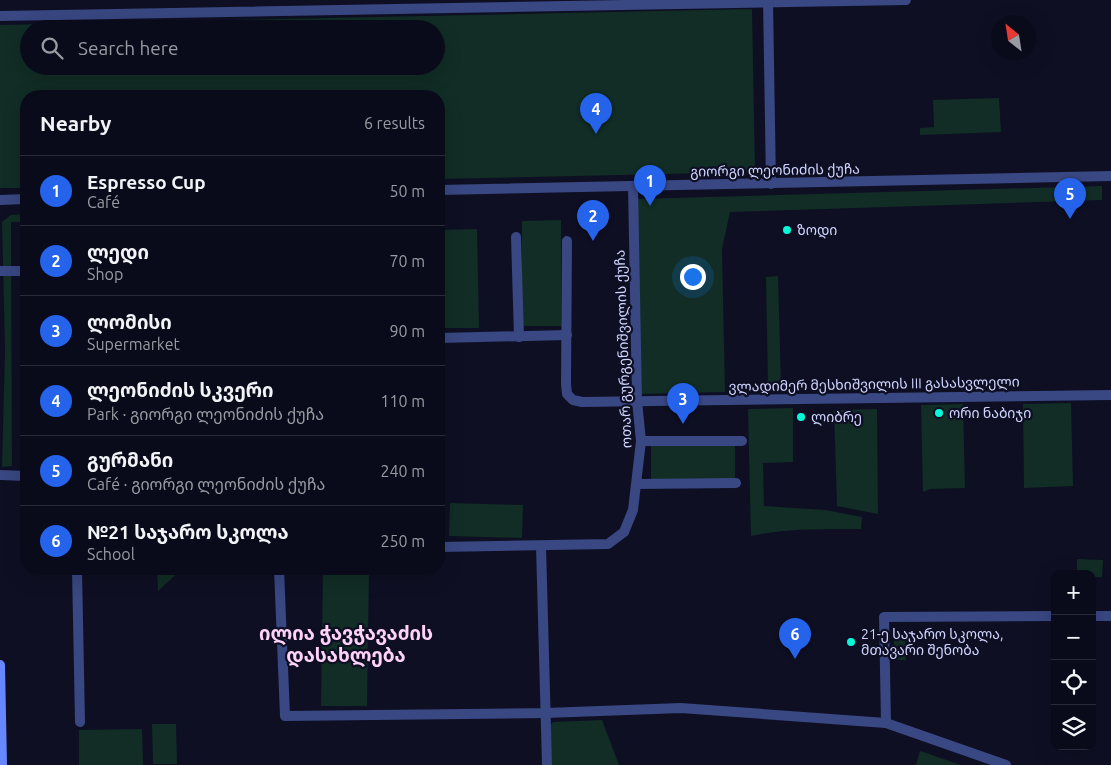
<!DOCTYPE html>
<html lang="en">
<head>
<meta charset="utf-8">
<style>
	:root { --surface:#0a0b1a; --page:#181927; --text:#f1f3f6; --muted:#999ba2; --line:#2a2b39; --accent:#2563eb }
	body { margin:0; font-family:Ubuntu,"Noto Sans Georgian",sans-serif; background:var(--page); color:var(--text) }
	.controls { position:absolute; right:15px; bottom:15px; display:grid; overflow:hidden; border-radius:10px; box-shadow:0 5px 20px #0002 }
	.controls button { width:45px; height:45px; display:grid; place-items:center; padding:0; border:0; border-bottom:1px solid var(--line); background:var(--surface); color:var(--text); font:25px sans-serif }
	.compass { position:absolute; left:991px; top:15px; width:45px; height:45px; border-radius:50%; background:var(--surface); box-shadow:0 5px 20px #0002; rotate:330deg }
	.you { position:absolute; left:692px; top:276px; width:18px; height:18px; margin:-12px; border:4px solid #fff; border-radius:50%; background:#1a73e8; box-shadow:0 0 0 8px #1a73e833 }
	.badge { display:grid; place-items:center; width:32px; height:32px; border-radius:50%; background:var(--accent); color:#fff; font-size:16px; font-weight:700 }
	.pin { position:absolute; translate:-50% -41px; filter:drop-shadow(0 1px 2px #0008) }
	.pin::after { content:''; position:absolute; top:26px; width:18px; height:15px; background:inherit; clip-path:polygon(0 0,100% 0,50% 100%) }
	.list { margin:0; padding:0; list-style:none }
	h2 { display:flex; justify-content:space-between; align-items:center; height:65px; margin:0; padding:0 20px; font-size:21px }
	h2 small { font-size:16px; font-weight:400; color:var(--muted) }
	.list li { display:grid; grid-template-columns:32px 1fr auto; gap:15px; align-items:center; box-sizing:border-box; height:70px; padding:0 20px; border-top:1px solid var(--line) }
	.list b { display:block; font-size:19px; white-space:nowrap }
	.list p { margin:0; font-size:16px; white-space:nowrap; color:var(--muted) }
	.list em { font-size:16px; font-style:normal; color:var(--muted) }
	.icon { flex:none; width:28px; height:28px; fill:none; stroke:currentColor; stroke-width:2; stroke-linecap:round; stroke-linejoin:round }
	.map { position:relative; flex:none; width:1111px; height:765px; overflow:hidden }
	.search { position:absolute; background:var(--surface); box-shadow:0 5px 20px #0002; left:20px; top:20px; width:425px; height:55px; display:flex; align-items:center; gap:12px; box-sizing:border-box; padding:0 18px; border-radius:28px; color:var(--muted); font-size:19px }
	.panel { position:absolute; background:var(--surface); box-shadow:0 5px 20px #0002; left:20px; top:90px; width:425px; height:485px; border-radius:20px }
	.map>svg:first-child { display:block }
</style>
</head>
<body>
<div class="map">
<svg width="1111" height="765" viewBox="0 0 1111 765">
	<rect width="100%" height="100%" fill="#0e0f23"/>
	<!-- green -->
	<g fill="#112d25" fill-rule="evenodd">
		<path d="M 752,9 L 755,172 L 439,179 L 439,96 L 26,96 L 26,188 L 0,188 L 0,25 ZM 29,29 L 436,29 L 436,66 L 29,66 Z"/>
		<path d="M 999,98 L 1001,132 L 920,135 L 920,128 L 934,127 L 933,100 Z"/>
		<path d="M 1102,186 L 1102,200 L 730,212 L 722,249 L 725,392 L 640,394 L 635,199 Z"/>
		<path d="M 26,214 L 26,222 L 11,222 L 12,466 L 2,467 L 5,350 L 2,222 L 11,215 Z"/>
		<path d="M 561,220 L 561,326 L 522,326 L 522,221 Z"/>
		<path d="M 477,229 L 479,328 L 439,328 L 439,230 Z"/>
		<path d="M 778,276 L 781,385 L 768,386 L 766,277 Z"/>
		<path d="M 1071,403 L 1073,486 L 1024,488 L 1023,404 Z"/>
		<path d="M 963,404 L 965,488 L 930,489 L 923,492 L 921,405 Z"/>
		<path d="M 793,408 L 793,462 L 763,463 L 764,506 L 825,510 L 862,517 L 861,529 C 824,529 787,528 751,536 L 748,409 Z"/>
		<path d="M 877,409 L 878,514 L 837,506 L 834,410 Z"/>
		<path d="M 651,444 L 735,444 L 735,479 L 651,480 Z"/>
		<rect x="23" y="489" width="3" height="68"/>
		<path d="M 450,503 L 523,505 L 522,538 L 449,536 Z"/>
		<path d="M 1077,559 L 1103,560 L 1102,577 L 1092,577 L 1092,574 L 1077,574 Z"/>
		<path d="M 157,569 L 182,569 L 158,591 Z"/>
		<path d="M 323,569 L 369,569 L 367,706 L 321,706 Z"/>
		<path d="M 894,637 L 905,637 L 906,660 L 894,660 Z"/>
		<path d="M 602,720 L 619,765 L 550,765 L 549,727 L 553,722 Z"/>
		<path d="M 152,724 L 176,724 L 177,764 L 153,764 Z"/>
		<path d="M 142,729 L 143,765 L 79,765 L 79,730 Z"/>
		<path d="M 920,751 L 961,765 L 916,765 Z"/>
	</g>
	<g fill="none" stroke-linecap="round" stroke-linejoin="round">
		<!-- minor -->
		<g stroke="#394782" stroke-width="10">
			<path d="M 0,16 L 906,0"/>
			<path d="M 516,237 L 519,337"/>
			<path d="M 567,241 L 566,384 L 567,394 L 573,400 L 582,402 L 1111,395"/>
			<path d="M 0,271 L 26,271"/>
			<path d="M 439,338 L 567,335"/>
			<path d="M 641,441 L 742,441"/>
			<path d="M 0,475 L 26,476"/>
			<path d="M 637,484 L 736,483"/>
			<path d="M 541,546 L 547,765"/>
			<path d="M 439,547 L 608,544 L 624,532 L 633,510 L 641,441 L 637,401 L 633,186"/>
			<path d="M 77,569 L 80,722"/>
			<path d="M 279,569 L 285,716 L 546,713 L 681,708 L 886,723 L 1006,765"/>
			<path d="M 1092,616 L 1111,616"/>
			<path d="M 886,723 L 884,617 L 1055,616"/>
		</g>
		<!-- tertiary -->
		<g stroke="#394782" stroke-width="10">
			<path d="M 768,0 L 771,184"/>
			<path d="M 439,190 L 1111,176"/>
			<path d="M 0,200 L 26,199"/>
		</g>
		<!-- secondary -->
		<path stroke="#6787ff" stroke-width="10" d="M 0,665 L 2,765"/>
	</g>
	<!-- markers -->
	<g fill="#00fbd9" stroke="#0e0f23" stroke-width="2">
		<circle cx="787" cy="230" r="5"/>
		<circle cx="939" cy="413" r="5"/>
		<circle cx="801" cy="417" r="5"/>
		<circle cx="851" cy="642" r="5"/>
	</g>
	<g text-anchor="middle" stroke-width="4.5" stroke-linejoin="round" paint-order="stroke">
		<!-- street labels -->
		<g font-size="14" fill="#d0d5ff" stroke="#0e0f23">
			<text transform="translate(775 170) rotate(-1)" y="5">გიორგი ლეონიძის ქუჩა</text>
			<text transform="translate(623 349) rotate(-92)" y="5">ოთარ გურგენიშვილის ქუჩა</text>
			<text transform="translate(874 384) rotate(-1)" y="5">ვლადიმერ მესხიშვილის III გასასვლელი</text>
		</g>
		<!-- poi labels -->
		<g font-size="14" fill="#d0d5ff" stroke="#0e0f23" text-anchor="start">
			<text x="797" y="235">ზოდი</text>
			<text x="949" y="418">ორი ნაბიჯი</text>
			<text x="811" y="422">ლიბრე</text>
			<text x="861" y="639">21-ე საჯარო სკოლა,<tspan x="861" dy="16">მთავარი შენობა</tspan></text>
		</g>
		<!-- district labels -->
		<g font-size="19" font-weight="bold" fill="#ffd2f9" stroke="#0e0f23">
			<text x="346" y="640">ილია ჭავჭავაძის<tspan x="346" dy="22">დასახლება</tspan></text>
		</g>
	</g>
</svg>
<div class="controls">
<button>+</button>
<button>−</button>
<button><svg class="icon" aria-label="locate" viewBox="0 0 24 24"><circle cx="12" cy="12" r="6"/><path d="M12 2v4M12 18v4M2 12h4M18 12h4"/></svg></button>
<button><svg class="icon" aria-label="layers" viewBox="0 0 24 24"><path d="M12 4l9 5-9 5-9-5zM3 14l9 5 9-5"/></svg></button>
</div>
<svg class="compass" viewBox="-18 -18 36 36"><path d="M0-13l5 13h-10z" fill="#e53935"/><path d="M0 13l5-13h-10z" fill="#999ba2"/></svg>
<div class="you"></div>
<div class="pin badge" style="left:650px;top:206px">1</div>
<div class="pin badge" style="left:593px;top:241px">2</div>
<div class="pin badge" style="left:683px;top:424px">3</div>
<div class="pin badge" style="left:596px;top:134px">4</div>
<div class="pin badge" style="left:1070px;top:219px">5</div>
<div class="pin badge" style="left:795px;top:659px">6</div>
<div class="search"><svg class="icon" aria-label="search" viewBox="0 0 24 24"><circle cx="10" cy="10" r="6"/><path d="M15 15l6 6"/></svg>Search here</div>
<section class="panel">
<h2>Nearby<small>6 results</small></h2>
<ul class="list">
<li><span class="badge">1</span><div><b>Espresso Cup</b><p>Café</p></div><em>50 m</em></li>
<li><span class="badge">2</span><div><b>ლედი</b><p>Shop</p></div><em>70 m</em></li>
<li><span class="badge">3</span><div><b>ლომისი</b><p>Supermarket</p></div><em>90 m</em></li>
<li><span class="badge">4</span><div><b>ლეონიძის სკვერი</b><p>Park · გიორგი ლეონიძის ქუჩა</p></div><em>110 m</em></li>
<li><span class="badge">5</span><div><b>გურმანი</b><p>Café · გიორგი ლეონიძის ქუჩა</p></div><em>240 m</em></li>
<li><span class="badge">6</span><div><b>№21 საჯარო სკოლა</b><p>School</p></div><em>250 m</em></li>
</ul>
</section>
</div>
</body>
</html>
